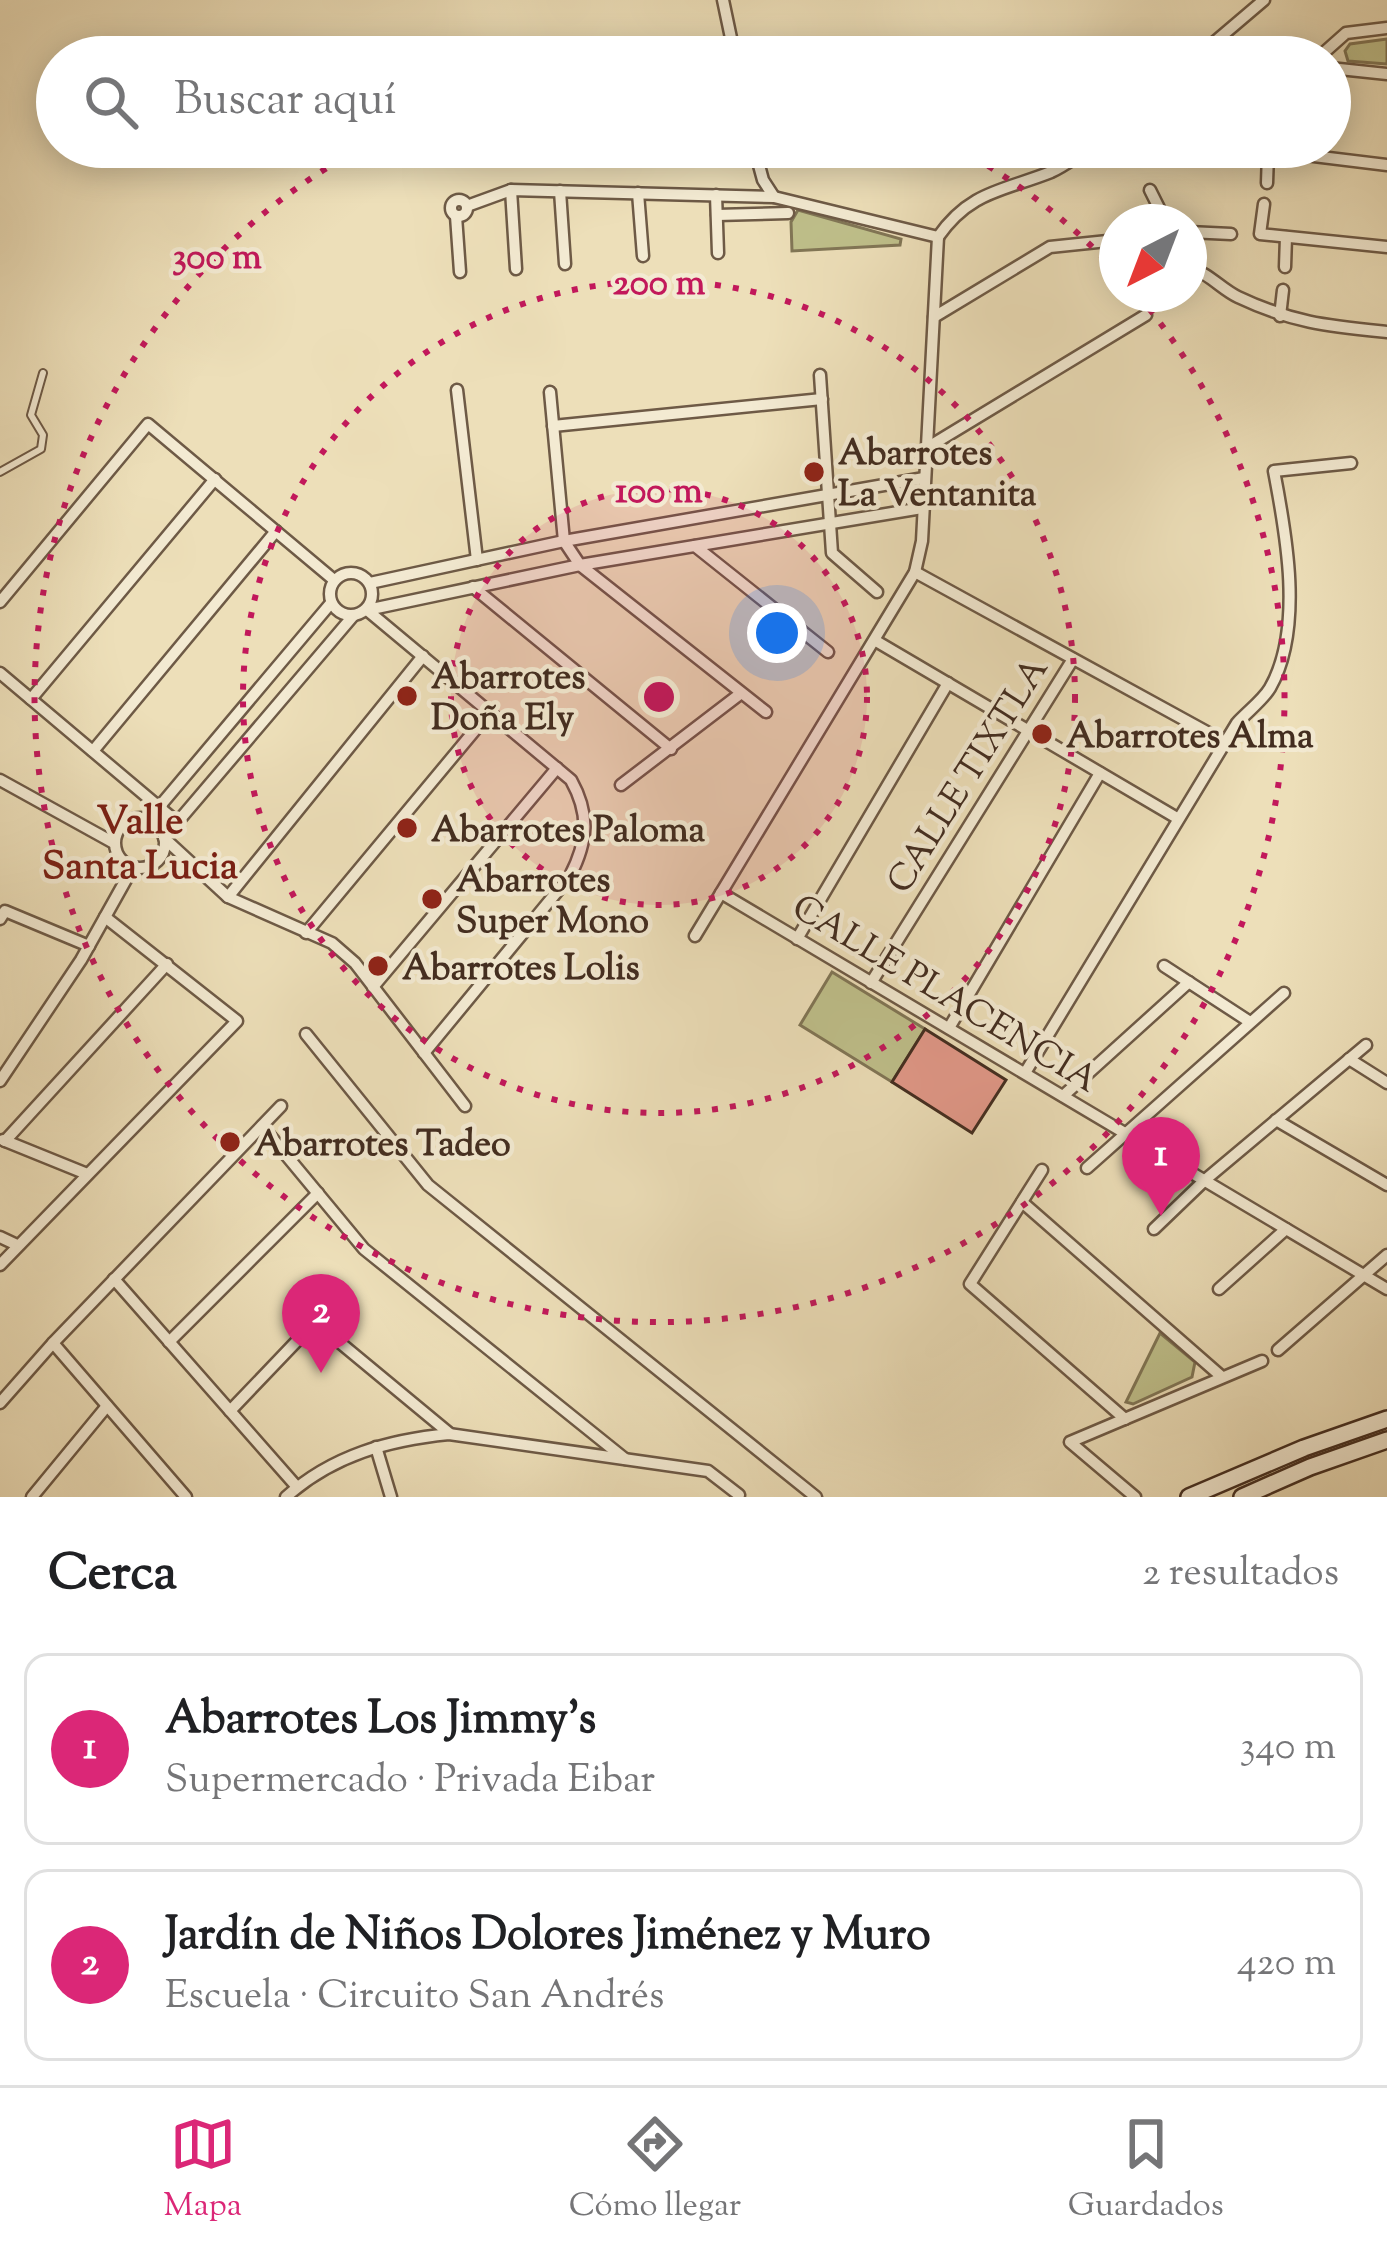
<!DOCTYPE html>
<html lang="es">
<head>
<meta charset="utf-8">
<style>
	:root { --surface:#fff; --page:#f2f2f2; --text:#202124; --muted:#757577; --line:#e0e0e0; --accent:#db2777 }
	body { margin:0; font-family:"Sorts Mill Goudy",serif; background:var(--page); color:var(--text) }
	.compass { position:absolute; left:1099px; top:204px; width:108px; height:108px; border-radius:50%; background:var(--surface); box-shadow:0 6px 30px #0003; rotate:222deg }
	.you { position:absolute; left:777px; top:633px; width:42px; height:42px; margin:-30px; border:9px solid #fff; border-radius:50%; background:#1a73e8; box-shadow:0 0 0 18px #1a73e833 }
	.badge { display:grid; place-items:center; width:78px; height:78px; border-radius:50%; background:var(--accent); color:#fff; font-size:39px; font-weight:700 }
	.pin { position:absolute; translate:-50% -99px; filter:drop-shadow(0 3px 6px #0008) }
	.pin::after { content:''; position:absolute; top:63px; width:42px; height:36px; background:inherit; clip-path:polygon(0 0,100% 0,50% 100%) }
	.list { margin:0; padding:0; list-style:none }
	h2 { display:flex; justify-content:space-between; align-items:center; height:156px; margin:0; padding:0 48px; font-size:51px }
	h2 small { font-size:39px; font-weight:400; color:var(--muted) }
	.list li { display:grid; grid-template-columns:78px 1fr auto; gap:36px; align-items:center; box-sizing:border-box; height:192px; margin:0 24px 24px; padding:0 24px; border:3px solid var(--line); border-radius:24px }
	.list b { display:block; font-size:45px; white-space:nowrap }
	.list p { margin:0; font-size:39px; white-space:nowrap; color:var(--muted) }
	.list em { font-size:39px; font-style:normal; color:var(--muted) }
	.icon { flex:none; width:66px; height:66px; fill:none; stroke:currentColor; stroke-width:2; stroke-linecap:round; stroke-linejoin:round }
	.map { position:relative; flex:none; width:1387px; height:1497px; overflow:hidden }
	.search { position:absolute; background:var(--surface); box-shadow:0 6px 30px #0003; left:36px; right:36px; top:36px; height:132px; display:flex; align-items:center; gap:30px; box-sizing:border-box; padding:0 42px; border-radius:66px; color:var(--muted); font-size:45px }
	.sheet { height:588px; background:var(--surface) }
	nav { display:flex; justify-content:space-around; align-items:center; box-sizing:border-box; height:168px; border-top:3px solid var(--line); background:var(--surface); font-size:33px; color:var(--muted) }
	nav a { display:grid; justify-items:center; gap:6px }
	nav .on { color:var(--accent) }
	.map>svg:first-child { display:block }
</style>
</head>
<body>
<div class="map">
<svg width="1387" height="1497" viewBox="0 0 1387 1497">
	<rect width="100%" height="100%" fill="#eddfb9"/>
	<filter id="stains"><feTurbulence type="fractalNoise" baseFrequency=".00167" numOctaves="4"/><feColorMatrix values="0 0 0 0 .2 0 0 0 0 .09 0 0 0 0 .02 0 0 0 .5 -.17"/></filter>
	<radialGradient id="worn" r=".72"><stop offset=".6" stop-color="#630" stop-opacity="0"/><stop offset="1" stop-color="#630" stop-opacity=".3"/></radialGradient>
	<!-- green -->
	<g fill="#bfc08b" stroke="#817656" stroke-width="3">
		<path d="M 1387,39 L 1387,64 L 1348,61 L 1345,51 L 1350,44 Z"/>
		<path d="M 798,210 L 901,239 L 900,245 L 792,251 L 791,222 Z"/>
		<path d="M 832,972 L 925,1029 L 892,1082 L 800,1025 Z"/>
		<path d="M 1160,1333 L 1195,1362 L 1192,1377 L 1133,1404 L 1126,1402 Z"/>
	</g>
	<!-- building -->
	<path fill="#e3998a" stroke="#432d20" stroke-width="3" d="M 925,1029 L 1006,1080 L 972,1133 L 892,1082 Z"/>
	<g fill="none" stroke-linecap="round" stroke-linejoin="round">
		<!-- lane casing -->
		<g stroke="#6e5a46" stroke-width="10">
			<path id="lane" d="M 0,472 L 41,449 L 43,435 L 31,415 L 43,373"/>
		</g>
		<!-- street casing -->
		<g stroke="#6e5a46" stroke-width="15">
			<g id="street">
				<path d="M 723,0 L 735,57"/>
				<path d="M 1197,57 L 1264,0"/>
				<path d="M 1319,57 L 1346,33 L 1387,28"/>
				<path d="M 1330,68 L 1387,74"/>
				<path d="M 754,147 L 763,180 L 774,197"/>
				<path d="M 1239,147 L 1387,165"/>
				<path d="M 1267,183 L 1268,153"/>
				<path d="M 511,190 L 516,269"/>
				<path d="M 1150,190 L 1166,222"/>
				<path d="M 560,191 L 565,264"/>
				<path d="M 638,193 L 643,256"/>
				<path d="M 716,195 L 718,253"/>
				<circle cx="459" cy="208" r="8"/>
				<path d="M 1264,204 L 1260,234 L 1387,247"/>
				<path d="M 467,206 L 511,190 L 774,197 L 938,237"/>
				<path d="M 717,215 L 788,213"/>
				<path d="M 456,216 L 460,272"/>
				<path d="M 1189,232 L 1231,234"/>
				<path d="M 938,237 C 970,191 1003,191 1051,172 C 1065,166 1078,155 1092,147"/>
				<path d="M 1285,267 L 1286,237"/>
				<path d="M 1189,268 C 1208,272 1221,289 1238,297 C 1293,323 1328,326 1387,332"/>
				<path d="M 1280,316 L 1283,290"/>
				<path d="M 934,317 L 1050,247 L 1117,240"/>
				<path d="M 820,375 L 832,553 L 877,592"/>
				<path d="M 457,390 L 477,560"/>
				<path d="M 550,392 L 564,541 L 580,565 L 766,712"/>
				<path d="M 553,426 L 822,399"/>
				<path d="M 925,449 L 1146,315"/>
				<path d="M 695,546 L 828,652"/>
				<path d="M 915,572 L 1225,742"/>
				<circle cx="351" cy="594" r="21"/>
				<path d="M 370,583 L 564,541 L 924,478"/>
				<path d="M 473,587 L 671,749"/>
				<path d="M 0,602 L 148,424 L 334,580"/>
				<path d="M 367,610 L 571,780 C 590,814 588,841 570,876 L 424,1053"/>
				<path d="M 367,610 L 580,565 L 922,508"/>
				<path d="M 353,616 L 164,838 L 228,897 L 332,943 L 355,963 L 465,1106"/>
				<path d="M 876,641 L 1177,818"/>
				<path d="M 0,673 L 178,823"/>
				<path d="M 31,699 L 215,479"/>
				<path d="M 93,751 L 276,531"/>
				<path d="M 0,780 L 114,843"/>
				<path d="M 621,785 L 740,694"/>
				<circle cx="140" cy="843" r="25"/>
				<path d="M 149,819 L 331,603"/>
				<path d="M 721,893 L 1387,1289"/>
				<path d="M 228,897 L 423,656"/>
				<path d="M 0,919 L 5,911 L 89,946"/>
				<path d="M 306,933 L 490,712"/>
				<path d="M 695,936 L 915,572 L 922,541 L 938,237"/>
				<path d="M 797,939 L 948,683"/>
				<path d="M 1164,966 L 1250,1022"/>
				<path d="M 871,983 L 1073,659"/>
				<path d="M 373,987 L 557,768"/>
				<path d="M 949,1028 L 1100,773"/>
				<path d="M 306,1034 L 428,1185 L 816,1497"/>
				<path d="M 1349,1059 L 1387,1083"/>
				<path d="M 1025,1073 L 1237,723 C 1247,712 1263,700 1270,688 C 1304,629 1286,533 1274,471 L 1351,463"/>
				<path d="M 0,1081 L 81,960 L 133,867"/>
				<path d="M 1063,1096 L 1189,982"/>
				<path d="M 1276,1120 L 1387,1185"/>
				<path d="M 262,1126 L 364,1249 L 625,1459"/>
				<path d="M 3,1140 L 87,1174"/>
				<path d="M 5,1141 L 167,964"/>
				<path d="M 1087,1168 L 1284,993"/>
				<path d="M 1042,1170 L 970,1284 L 1125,1419"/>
				<path d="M 1022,1202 L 1222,1377"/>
				<path d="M 1154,1229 L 1205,1180 L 1366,1045"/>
				<path d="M 0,1237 L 17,1245"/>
				<path d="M 0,1265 L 237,1021 L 105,917"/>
				<path d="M 114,1279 L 297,1487"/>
				<path d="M 1219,1289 L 1286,1229"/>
				<path d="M 169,1342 L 318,1193"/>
				<path d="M 53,1343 L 281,1106"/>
				<path d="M 1278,1350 L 1387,1255"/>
				<path d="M 0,1403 L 53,1343 L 186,1497"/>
				<path d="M 230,1411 L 315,1322 L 449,1433"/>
				<path d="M 376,1447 L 391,1497"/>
				<path d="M 32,1497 L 107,1406"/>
				<path d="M 286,1497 C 333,1455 389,1440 449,1434 L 708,1471 L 739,1495"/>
				<path d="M 1135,1497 L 1070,1442 L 1262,1361"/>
			</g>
		</g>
		<!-- secondary casing -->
		<g stroke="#432d20" stroke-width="20">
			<g id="secondary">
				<path d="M 1189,1497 L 1304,1448 L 1387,1419"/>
				<path d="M 1242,1497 L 1310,1467 L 1387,1440"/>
			</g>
		</g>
		<!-- lane -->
		<use href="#lane" stroke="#f3ead2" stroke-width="6"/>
		<!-- street -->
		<use href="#street" stroke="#f3ead2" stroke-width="10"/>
		<!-- secondary -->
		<use href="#secondary" stroke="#f3ead2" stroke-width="15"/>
	</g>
	<!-- distance rings -->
	<circle cx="659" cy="697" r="208" fill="#c2185b" fill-opacity=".12"/>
	<g fill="none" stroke="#c2185b" stroke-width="6" stroke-dasharray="6 12">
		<circle cx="659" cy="697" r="208"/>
		<circle cx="659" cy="697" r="416"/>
		<path d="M957 148A625 625 0 0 1 1116 271M1138 295A625 625 0 1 1 361 148"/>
	</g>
	<!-- markers -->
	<g fill="#8f2418" stroke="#f3ead2" stroke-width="4.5">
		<circle cx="814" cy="472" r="12"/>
		<circle cx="407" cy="696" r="12"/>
		<circle cx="1042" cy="734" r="12"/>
		<circle cx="407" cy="828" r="12"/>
		<circle cx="432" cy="899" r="12"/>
		<circle cx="378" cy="966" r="12"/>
		<circle cx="230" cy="1142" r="12"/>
	</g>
	<g text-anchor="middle" stroke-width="9" stroke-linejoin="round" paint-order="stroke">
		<!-- poi labels -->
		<g font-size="36" font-weight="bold" fill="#432d20" stroke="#f3ead2" text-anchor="start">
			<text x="838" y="464">Abarrotes<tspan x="838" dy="41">La Ventanita</tspan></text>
			<text x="431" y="688">Abarrotes<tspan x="431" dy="41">Doña Ely</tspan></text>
			<text x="1066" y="747">Abarrotes Alma</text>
			<text x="431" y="841">Abarrotes Paloma</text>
			<text x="456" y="891">Abarrotes<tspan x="456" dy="41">Super Mono</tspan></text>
			<text x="402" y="979">Abarrotes Lolis</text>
			<text x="254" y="1155">Abarrotes Tadeo</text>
		</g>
		<!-- street labels -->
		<g font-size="36" fill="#432d20" stroke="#f3ead2">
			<text transform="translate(966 774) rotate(-58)" y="13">CALLE TIXTLA</text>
			<text transform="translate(946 992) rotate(31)" y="13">CALLE PLACENCIA</text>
		</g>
		<!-- neighbourhood labels -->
		<g font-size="39" font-weight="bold" fill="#7a1f14" stroke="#f3ead2">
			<text x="140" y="833">Valle<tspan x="140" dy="45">Santa Lucia</tspan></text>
		</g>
	</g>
	<circle cx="659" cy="697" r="18" fill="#c2185b" stroke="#f3ead2" stroke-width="6"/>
	<g font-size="36" text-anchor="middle" font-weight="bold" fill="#c2185b" stroke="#f3ead2" stroke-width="9" stroke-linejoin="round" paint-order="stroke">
		<text x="217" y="268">300 m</text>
		<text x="659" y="294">200 m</text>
		<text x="659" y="502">100 m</text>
	</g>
	<rect width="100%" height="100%" filter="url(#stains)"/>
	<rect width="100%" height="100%" fill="url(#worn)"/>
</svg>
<svg class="compass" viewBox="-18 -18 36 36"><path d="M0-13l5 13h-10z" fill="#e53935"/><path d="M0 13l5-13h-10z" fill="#757577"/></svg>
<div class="you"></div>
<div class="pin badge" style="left:1161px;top:1216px">1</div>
<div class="pin badge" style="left:321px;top:1373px">2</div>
<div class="search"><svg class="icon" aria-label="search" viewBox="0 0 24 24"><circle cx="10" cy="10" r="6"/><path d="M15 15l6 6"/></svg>Buscar aquí</div>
</div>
<section class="sheet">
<h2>Cerca<small>2 resultados</small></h2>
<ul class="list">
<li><span class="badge">1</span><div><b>Abarrotes Los Jimmy's</b><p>Supermercado · Privada Eibar</p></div><em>340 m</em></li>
<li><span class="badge">2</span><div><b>Jardín de Niños Dolores Jiménez y Muro</b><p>Escuela · Circuito San Andrés</p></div><em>420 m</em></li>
</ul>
</section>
<nav>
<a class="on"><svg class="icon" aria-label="map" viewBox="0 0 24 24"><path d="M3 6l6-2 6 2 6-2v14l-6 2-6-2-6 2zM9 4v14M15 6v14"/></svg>Mapa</a>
<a><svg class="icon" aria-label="directions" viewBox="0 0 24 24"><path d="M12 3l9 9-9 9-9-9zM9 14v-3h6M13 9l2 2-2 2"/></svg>Cómo llegar</a>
<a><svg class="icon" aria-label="saved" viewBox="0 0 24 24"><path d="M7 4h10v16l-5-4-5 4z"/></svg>Guardados</a>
</nav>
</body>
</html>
